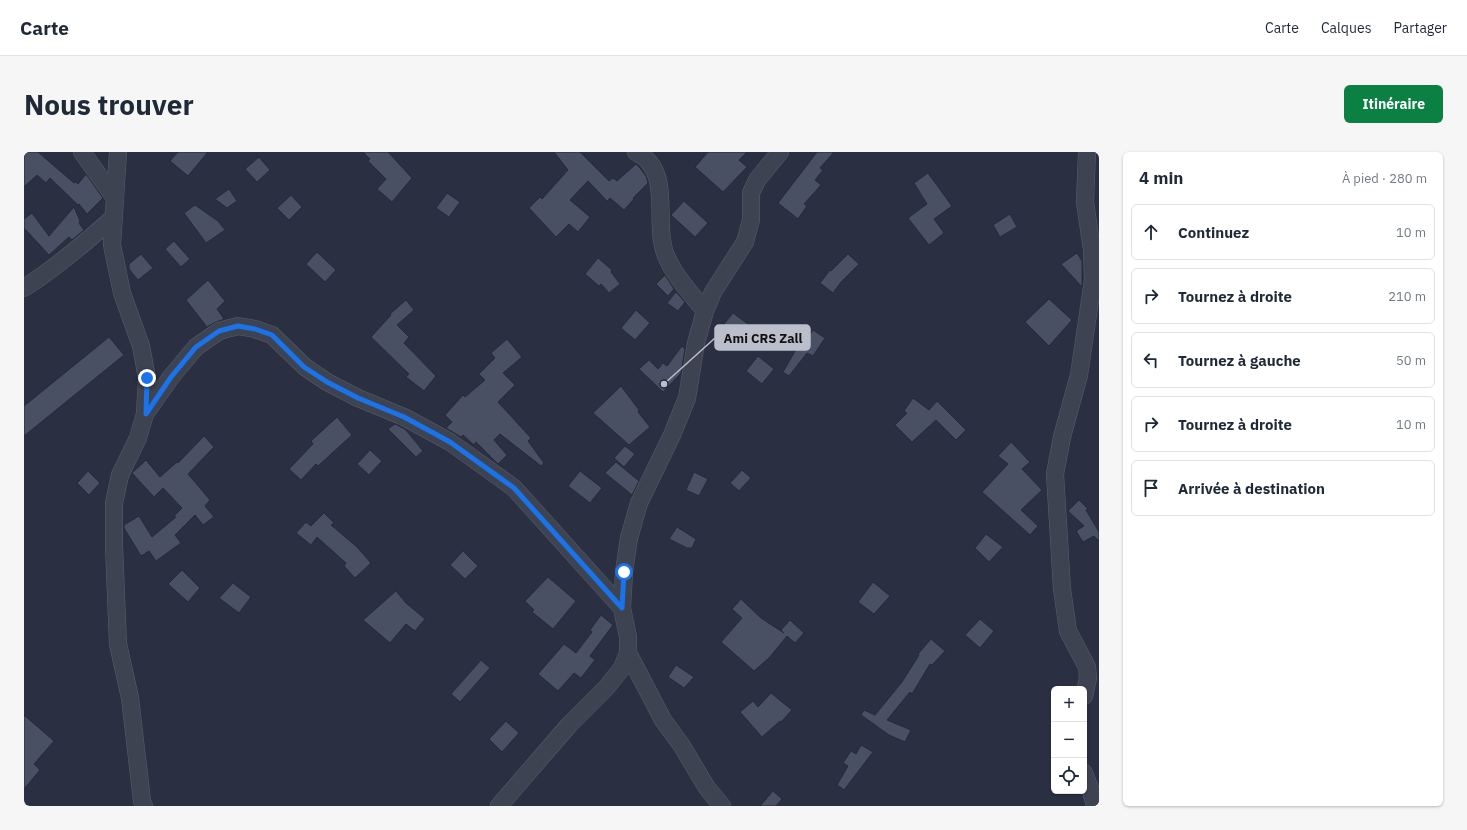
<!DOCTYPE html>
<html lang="fr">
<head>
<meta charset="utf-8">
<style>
	:root { --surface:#fff; --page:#f6f6f7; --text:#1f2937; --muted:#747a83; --line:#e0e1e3; --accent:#0b8043 }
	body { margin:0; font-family:"IBM Plex Sans",sans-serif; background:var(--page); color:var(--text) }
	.controls { position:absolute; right:12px; bottom:12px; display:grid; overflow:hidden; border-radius:6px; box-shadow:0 1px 3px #0004 }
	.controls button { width:36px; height:36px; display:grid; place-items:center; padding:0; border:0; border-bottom:1px solid var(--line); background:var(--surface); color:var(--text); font:20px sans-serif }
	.stop { position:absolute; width:12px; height:12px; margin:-9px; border:3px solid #1a73e8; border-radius:50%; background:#fff }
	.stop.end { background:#1a73e8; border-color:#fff; box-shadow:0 1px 4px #0008 }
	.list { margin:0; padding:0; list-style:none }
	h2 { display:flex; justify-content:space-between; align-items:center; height:52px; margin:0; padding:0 16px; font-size:17px }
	h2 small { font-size:13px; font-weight:400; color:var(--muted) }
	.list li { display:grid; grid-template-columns:26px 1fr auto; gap:12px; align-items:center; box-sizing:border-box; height:56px; margin:0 8px 8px; padding:0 8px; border:1px solid var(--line); border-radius:6px }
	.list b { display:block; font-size:15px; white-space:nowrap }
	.list em { font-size:13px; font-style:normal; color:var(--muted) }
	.icon { flex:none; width:22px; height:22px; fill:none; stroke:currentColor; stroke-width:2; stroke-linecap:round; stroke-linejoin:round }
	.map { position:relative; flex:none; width:1075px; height:654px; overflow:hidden; border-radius:6px }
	header { display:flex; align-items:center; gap:24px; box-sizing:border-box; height:56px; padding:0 20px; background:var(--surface); border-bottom:1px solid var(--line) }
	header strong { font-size:19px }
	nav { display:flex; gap:22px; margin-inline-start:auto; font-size:14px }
	.intro { display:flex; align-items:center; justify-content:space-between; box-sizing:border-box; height:96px; padding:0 24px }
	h1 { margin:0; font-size:28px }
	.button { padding:10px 18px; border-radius:6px; background:var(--accent); color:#fff; font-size:14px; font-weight:700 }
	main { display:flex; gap:24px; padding:0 24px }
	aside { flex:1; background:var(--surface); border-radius:6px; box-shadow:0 1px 3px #0004 }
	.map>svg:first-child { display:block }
</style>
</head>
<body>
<header>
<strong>Carte</strong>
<nav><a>Carte</a><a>Calques</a><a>Partager</a></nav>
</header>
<div class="intro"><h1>Nous trouver</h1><a class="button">Itinéraire</a></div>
<main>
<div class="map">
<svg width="1075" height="654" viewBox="0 0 1075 654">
	<rect width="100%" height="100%" fill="#2a3042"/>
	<!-- building -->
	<g fill="#495064" stroke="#242a39">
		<path d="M 0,0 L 14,0 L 50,31 L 52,30 L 54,32 L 62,22 L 79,46 L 63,62 L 55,52 L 54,53 L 26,26 L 22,31 L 13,23 L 0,35 Z"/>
		<path d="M 154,0 L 184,0 L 164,24 L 146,9 Z"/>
		<path d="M 339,0 L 364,0 L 388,26 L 368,50 L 353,37 L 362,27 L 344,9 L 346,7 Z"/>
		<path d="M 530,0 L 556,0 L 585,29 L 589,26 L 593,29 L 612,12 L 616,16 L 622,24 L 624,31 L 609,46 L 610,47 L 600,58 L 586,46 L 583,49 L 564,29 L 546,48 L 566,65 L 554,80 L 545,72 L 532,85 L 505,56 L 516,45 L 518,47 L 544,18 Z"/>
		<path d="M 684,0 L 723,0 L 715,8 L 723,15 L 699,40 L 671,15 Z"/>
		<path d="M 793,0 L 810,0 L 796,16 L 799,18 L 791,28 L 797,33 L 780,52 L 783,54 L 774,67 L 754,51 Z"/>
		<path d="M 235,5 L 246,18 L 233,30 L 221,17 Z"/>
		<path d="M 904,21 L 928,54 L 910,67 L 920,81 L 905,93 L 884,66 L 903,52 L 890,31 Z"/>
		<path d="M 205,37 L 213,49 L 203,56 L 191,47 Z"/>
		<path d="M 423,41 L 436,50 L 425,65 L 412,56 Z"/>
		<path d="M 267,43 L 278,55 L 265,68 L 253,56 Z"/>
		<path d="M 660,49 L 684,71 L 671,85 L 647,63 Z"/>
		<path d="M 171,53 L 194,69 L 201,78 L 182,91 L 160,61 Z"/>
		<path d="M 50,55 L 56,69 L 55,71 L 60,78 L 48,88 L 45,85 L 25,103 L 0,76 L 0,67 L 8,61 L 25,84 Z"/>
		<path d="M 986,62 L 993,75 L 976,85 L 969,73 Z"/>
		<path d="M 150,89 L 166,107 L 157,115 L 141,97 Z"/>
		<path d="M 293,100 L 312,118 L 301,130 L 282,112 Z"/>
		<path d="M 1053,101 L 1058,109 L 1058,135 L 1037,112 Z"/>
		<path d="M 117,102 L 129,116 L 114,128 L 105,117 L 105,112 Z"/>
		<path d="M 824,102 L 835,112 L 817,130 L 809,141 L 796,131 L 806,118 L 807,119 Z"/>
		<path d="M 574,106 L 588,118 L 587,120 L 596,132 L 585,141 L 577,132 L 575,134 L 561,122 Z"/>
		<path d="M 641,123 L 650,137 L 644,144 L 632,132 Z"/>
		<path d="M 184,128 L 201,149 L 193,157 L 200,167 L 190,171 L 183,175 L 162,148 Z"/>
		<path d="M 652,140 L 661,150 L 654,159 L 643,151 Z"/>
		<path d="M 1025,147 L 1048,168 L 1025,194 L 1001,170 Z"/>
		<path d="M 382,148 L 390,158 L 373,173 L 385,185 L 380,191 L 412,224 L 400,239 L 382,225 L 385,222 L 347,185 L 367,163 L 366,162 Z"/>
		<path d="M 612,158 L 626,171 L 611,188 L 597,176 Z"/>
		<path d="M 709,161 L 736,181 L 726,192 L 714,181 L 709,187 L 696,177 Z"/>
		<path d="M 789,178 L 801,186 L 789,204 L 783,201 L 765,224 L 759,220 L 778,187 L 781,189 Z"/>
		<path d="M 85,185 L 100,203 L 0,284 L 0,254 Z"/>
		<path d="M 483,187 L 498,205 L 479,221 L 491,233 L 474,250 L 507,286 L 504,289 L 520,311 L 517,314 L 476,282 L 470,288 L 483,303 L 474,312 L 452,290 L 450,293 L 439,283 L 437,285 L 422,276 L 428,270 L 421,263 L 439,243 L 441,245 L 461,228 L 455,222 L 471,206 L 467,201 Z"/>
		<path d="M 658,194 L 661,197 L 657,221 L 639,240 L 615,217 L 625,208 L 634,217 L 639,211 L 643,214 Z"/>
		<path d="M 734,204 L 750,217 L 738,232 L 722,219 Z"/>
		<path d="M 597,234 L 615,258 L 614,260 L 626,275 L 605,293 L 569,261 Z"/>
		<path d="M 889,246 L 905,258 L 913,249 L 942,278 L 932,288 L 912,268 L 888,290 L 871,273 L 883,261 L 880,259 Z"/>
		<path d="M 313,265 L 328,283 L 294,314 L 292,312 L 277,328 L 265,317 L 289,292 L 287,289 Z"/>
		<path d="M 371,272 L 381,277 L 399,299 L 392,305 L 364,277 Z"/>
		<path d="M 180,284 L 190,295 L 164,322 L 186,348 L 181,354 L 190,365 L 179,373 L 171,363 L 151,383 L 157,391 L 132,409 L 125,399 L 117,404 L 100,376 L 100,373 L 115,364 L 128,385 L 152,365 L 150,364 L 158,356 L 139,336 L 130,345 L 108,321 L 122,308 L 136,325 L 153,310 L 154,311 Z"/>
		<path d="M 987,290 L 1006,310 L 998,317 L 1018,338 L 997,358 L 1014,374 L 1006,383 L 958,340 L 984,312 L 974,304 Z"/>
		<path d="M 601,294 L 611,302 L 600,315 L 590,306 Z"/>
		<path d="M 346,298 L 358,309 L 345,323 L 333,312 Z"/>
		<path d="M 592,310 L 615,329 L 608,343 L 581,321 Z"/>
		<path d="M 718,318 L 727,326 L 715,339 L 706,331 Z"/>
		<path d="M 64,319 L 76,331 L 65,343 L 53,331 Z"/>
		<path d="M 556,319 L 578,336 L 566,351 L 544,334 Z"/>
		<path d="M 670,320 L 684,327 L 675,344 L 662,338 Z"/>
		<path d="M 1055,348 L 1064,357 L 1062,358 L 1075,380 L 1075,389 L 1070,384 L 1059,390 L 1052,379 L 1060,374 L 1044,359 Z"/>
		<path d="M 300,361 L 310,371 L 307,373 L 333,395 L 347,411 L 331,426 L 320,414 L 322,411 L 293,385 L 287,393 L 272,381 L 282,370 L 287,374 Z"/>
		<path d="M 653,375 L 672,387 L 668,396 L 663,396 L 645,387 Z"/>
		<path d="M 962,382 L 979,395 L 965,410 L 951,396 Z"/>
		<path d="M 439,399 L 454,414 L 441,427 L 426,413 Z"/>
		<path d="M 158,418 L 176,436 L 164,450 L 144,432 Z"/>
		<path d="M 524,425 L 552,449 L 529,477 L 508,460 L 510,458 L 501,449 Z"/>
		<path d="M 849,430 L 866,444 L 850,462 L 834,450 Z"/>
		<path d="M 209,431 L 227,445 L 215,461 L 195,446 Z"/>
		<path d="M 372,439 L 382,451 L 401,467 L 391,479 L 382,472 L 366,491 L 339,468 Z"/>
		<path d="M 717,447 L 737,466 L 760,481 L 757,478 L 766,468 L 780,481 L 771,491 L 763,484 L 745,506 L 730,519 L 697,490 L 718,466 L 708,457 Z"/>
		<path d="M 577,463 L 589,473 L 566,504 L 571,508 L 557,526 L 550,521 L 534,539 L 514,522 L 540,492 L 552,501 L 568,480 L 566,478 Z"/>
		<path d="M 956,467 L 970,479 L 956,496 L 941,483 Z"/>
		<path d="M 907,487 L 921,499 L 908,513 L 906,512 L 888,542 L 886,540 L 863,568 L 887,578 L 881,590 L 865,583 L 837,563 L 840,558 L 851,563 L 878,530 L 895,503 L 894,502 Z"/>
		<path d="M 457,508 L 466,516 L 436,550 L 427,542 Z"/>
		<path d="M 652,513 L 670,525 L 660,536 L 644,525 Z"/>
		<path d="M 747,541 L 768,558 L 757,570 L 756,569 L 738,585 L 716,560 L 729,549 L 734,555 Z"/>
		<path d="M 0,563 L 30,589 L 10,612 L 16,618 L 0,637 Z"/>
		<path d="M 482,569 L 495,581 L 478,600 L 465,587 Z"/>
		<path d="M 837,593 L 849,600 L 820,638 L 813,633 L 824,614 L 819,611 L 827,599 L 832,602 Z"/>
		<path d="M 749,639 L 758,647 L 752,654 L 736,654 Z"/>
	</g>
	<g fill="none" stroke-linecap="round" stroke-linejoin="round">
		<!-- street casing -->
		<g stroke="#595e6c" stroke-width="18">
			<g id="street">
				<path d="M 58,0 L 91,46"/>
				<path d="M 94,0 L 88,93 L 98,141 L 117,194 L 123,226 L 121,262 L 114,286 L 96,323 L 90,351 L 90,394 L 94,492 L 106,546 L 118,649 L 120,654"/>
				<path d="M 612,0 C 650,19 629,69 641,101 C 649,123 667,141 681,159"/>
				<path d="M 0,136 C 33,115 61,91 90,65"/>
				<path d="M 121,262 L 147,225 L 172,195 L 195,179 L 214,174 L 231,177 L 248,183 L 281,215 L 303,230 L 334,246 L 380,265 L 426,290 L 490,336 L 598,456"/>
				<path d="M 604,501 L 639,568 L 658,594 L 683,636 L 698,654"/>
				<path d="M 1060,544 L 1064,526 L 1063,515 L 1044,479 L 1038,437 L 1031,322 L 1038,285 L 1055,223 L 1069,128 L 1068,98 L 1061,50 L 1063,0"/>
				<path d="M 1060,621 L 1067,639 L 1071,654"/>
				<path d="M 475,654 L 545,573 L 582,536 L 598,516 L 604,501 L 604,485 L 598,456 L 600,420 L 605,386 L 615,351 L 648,283 L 663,246 L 672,191 L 681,159 L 689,140 L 721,90 L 727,68 L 727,41 L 733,28 L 756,0"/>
			</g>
		</g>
		<!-- street -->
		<use href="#street" stroke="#3e4352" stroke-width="17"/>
	</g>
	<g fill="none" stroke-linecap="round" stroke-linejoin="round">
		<!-- route -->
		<path stroke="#1a73e8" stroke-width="5" d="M 123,226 L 122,262 L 147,225 L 172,195 L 195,179 L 214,174 L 231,177 L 248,183 L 280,215 L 303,230 L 334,246 L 380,265 L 426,290 L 490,336 L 598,456 L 600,420"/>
	</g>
	<!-- callouts -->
	<path fill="none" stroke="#bbbfcc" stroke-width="1.5" d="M640 232L691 186"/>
	<circle fill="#bbbfcc" stroke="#222838" stroke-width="1.5" cx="640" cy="232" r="4"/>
	<rect fill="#bbbfcc" stroke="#bbbfcc" stroke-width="1.5" x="691" y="173" width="95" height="25" rx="4"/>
	<g font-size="13" text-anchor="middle" font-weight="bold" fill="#111">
		<text x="739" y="191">Ami CRS Zall</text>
	</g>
</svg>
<div class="controls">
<button>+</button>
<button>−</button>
<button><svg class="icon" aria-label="locate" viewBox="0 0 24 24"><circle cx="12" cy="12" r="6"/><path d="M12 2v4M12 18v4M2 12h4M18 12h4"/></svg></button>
</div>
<div class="stop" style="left:600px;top:420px"></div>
<div class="stop end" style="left:123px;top:226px"></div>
</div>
<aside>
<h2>4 min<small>À pied · 280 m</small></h2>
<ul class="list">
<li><svg class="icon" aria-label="ahead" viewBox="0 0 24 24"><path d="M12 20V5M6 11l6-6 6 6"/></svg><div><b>Continuez</b></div><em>10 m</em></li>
<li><svg class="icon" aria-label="right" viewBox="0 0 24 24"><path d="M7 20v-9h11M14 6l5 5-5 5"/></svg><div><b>Tournez à droite</b></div><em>210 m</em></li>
<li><svg class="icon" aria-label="left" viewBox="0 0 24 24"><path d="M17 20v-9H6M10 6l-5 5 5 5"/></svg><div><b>Tournez à gauche</b></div><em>50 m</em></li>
<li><svg class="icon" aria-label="right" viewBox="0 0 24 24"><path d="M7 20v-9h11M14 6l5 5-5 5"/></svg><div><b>Tournez à droite</b></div><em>10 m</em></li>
<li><svg class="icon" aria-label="arrive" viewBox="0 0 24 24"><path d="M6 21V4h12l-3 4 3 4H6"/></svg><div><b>Arrivée à destination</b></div></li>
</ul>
</aside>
</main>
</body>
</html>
